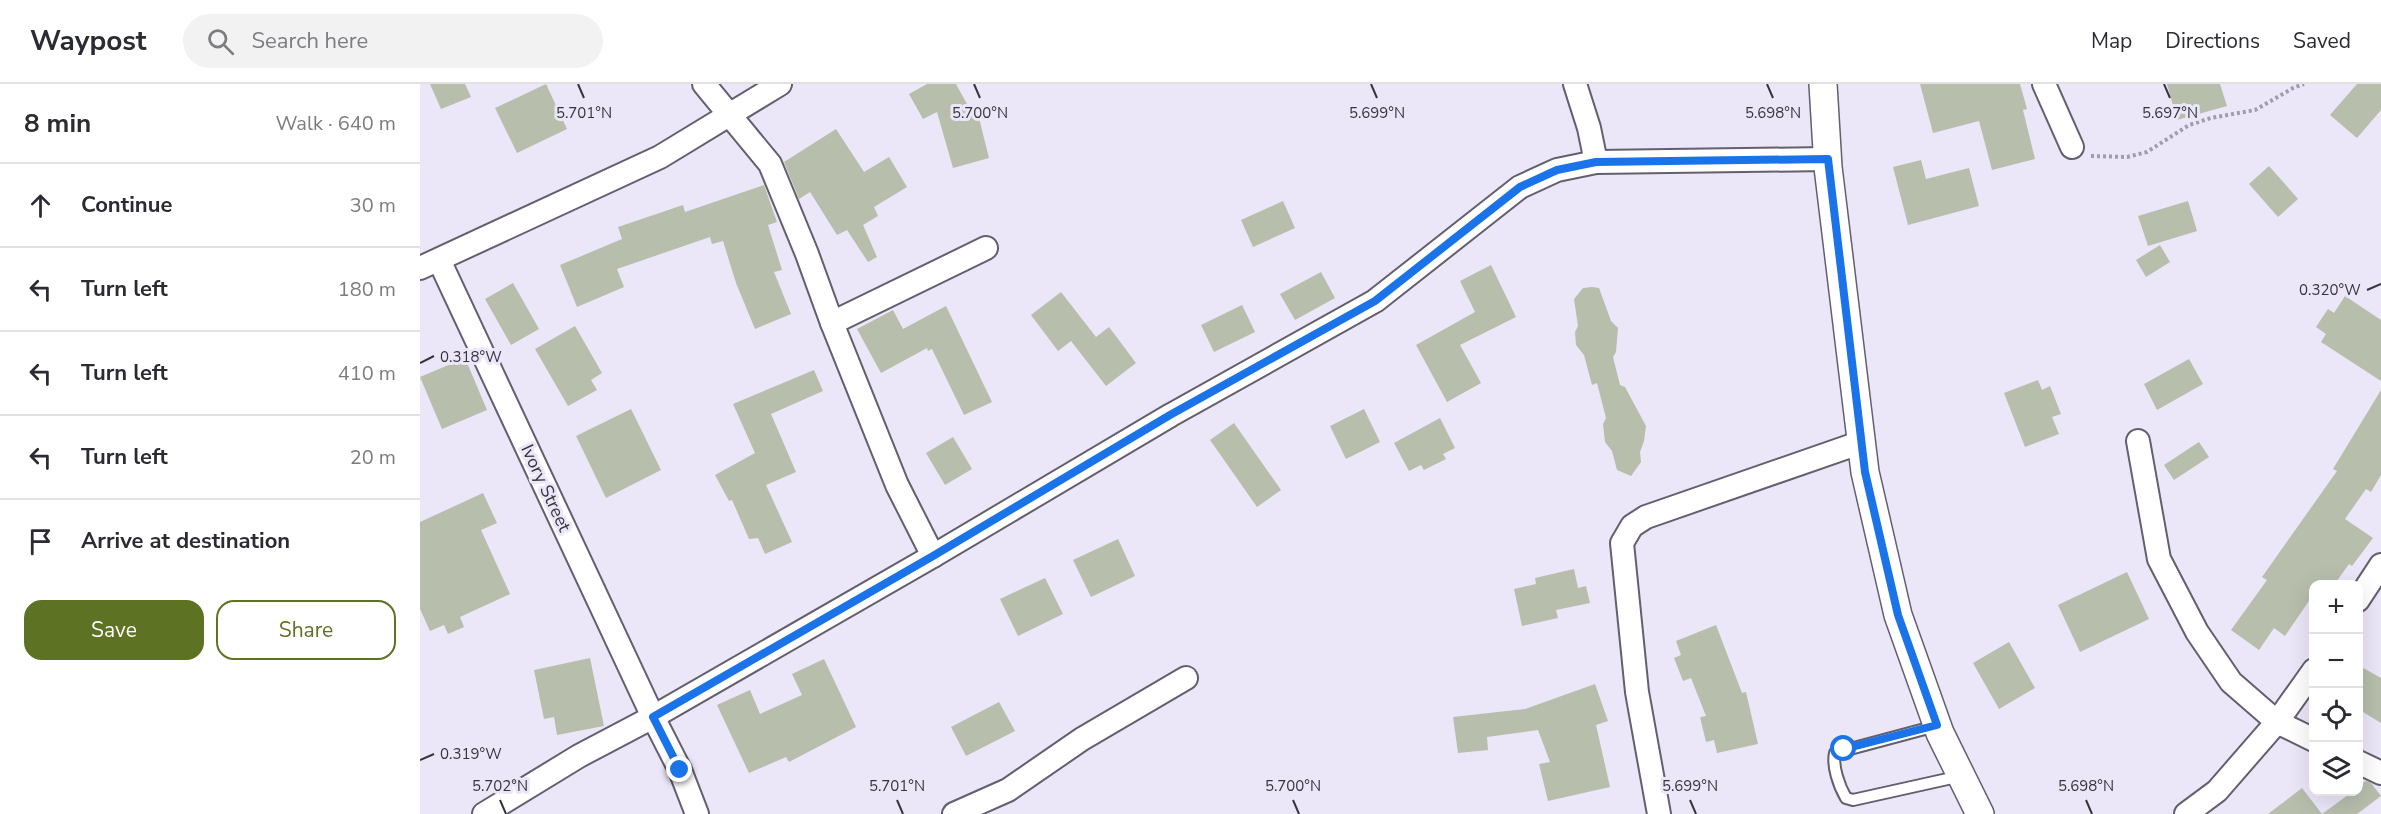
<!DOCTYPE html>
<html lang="en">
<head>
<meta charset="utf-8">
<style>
	:root { --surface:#fff; --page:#f2f2f3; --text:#2b2b33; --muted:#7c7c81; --line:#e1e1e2; --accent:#5d7222 }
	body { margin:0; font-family:"Nunito Sans",sans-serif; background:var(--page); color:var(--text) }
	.controls { position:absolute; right:18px; bottom:18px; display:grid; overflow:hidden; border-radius:12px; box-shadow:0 6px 24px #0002 }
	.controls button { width:54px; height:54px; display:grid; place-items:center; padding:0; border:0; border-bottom:2px solid var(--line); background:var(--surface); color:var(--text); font:30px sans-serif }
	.stop { position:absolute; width:18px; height:18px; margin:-14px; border:4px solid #1a73e8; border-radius:50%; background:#fff }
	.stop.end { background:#1a73e8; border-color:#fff; box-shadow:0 2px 6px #0008 }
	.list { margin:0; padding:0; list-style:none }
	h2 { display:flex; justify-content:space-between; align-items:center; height:78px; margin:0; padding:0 24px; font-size:26px }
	h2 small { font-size:20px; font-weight:400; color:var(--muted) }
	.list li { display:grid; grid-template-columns:39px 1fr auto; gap:18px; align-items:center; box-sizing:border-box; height:84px; padding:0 24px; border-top:2px solid var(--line) }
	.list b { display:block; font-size:22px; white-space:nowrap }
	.list em { font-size:20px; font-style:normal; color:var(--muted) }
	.actions { display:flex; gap:12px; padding:18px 24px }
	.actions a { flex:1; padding:14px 0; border:2px solid var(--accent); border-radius:18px; text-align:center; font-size:21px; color:var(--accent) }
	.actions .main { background:var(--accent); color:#fff }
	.icon { flex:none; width:33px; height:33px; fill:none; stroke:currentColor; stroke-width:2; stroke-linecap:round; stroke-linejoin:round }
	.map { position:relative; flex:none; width:1961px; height:730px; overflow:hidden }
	header { display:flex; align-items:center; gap:36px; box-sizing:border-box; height:84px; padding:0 30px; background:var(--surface); border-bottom:2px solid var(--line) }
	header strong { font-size:28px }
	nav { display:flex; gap:33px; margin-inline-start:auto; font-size:21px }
	.search { width:420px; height:54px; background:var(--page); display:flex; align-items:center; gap:15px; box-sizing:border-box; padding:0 21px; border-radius:33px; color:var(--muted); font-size:22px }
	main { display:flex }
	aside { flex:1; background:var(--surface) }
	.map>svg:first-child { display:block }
</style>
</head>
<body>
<header>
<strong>Waypost</strong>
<div class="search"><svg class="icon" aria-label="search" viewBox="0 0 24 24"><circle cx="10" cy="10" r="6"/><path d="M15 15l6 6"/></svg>Search here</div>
<nav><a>Map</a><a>Directions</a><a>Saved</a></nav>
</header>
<main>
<aside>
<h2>8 min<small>Walk · 640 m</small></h2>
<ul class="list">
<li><svg class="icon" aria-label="ahead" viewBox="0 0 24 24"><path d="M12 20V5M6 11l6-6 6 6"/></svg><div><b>Continue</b></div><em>30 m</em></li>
<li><svg class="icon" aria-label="left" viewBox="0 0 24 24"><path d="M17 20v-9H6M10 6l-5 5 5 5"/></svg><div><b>Turn left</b></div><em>180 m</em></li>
<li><svg class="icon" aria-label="left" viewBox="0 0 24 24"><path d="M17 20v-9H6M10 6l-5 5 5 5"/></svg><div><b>Turn left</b></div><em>410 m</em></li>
<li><svg class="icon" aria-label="left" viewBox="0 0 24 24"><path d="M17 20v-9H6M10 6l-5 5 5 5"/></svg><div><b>Turn left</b></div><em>20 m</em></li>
<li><svg class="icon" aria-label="arrive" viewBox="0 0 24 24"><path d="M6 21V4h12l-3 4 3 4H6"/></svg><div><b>Arrive at destination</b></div></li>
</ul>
<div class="actions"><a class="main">Save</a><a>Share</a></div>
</aside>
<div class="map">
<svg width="1961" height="730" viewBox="0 0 1961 730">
	<rect width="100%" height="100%" fill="#ece6f9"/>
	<!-- building -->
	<g fill="#b7beac">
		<path d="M 10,0 L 45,0 L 51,13 L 21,25 Z"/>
		<path d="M 126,0 L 147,45 L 97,69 L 75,24 Z"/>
		<path d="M 507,0 L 536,0 L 553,31 L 558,30 L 569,74 L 533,84 L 517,28 L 503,35 L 489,10 Z"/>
		<path d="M 1500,0 L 1600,0 L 1607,25 L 1603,26 L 1615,75 L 1572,86 L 1559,37 L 1513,49 Z"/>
		<path d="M 1747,0 L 1800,0 L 1807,22 L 1757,36 Z"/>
		<path d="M 1937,0 L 1961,0 L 1961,26 L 1937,54 L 1910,31 Z"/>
		<path d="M 416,45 L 444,88 L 469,73 L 487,103 L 454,123 L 458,132 L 443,141 L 457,173 L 448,178 L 427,146 L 417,151 L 390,108 L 379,115 L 364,78 Z"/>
		<path d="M 1501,76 L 1506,95 L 1549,84 L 1559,122 L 1488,141 L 1473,83 Z"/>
		<path d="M 1849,82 L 1878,115 L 1858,133 L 1829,100 Z"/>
		<path d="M 344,101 L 357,138 L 348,141 L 362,186 L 354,188 L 371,230 L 335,245 L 316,199 L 303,157 L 292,160 L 290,153 L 197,185 L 204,203 L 157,223 L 140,181 L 202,155 L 198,143 L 263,121 L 265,128 Z"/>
		<path d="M 863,117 L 875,144 L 833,163 L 821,136 Z"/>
		<path d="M 1768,117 L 1777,147 L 1728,162 L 1718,132 Z"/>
		<path d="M 1740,161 L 1750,178 L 1726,193 L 1716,176 Z"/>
		<path d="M 1071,181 L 1096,233 L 1040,261 L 1061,299 L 1027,318 L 996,261 L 1055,228 L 1040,197 Z"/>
		<path d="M 901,188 L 915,214 L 875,236 L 860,210 Z"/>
		<path d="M 93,199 L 119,245 L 91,261 L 65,215 Z"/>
		<path d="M 1172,203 L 1179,204 L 1191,237 L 1198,244 L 1196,268 L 1193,273 L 1200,301 L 1205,303 L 1226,342 L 1224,357 L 1220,368 L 1221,378 L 1211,392 L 1197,386 L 1192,367 L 1185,358 L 1183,340 L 1186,334 L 1177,299 L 1172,301 L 1164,271 L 1156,261 L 1155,248 L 1158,242 L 1154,215 L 1163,204 Z"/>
		<path d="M 641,208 L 676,253 L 689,243 L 716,279 L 686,302 L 651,257 L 638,267 L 611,231 Z"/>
		<path d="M 1925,212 L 1961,236 L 1961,297 L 1901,258 L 1906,250 L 1896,243 L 1908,225 L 1914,229 Z"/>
		<path d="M 822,221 L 835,248 L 794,268 L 781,241 Z"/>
		<path d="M 526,222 L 572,318 L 544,331 L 512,265 L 508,267 L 507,264 L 461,289 L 437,245 L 473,226 L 483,245 Z"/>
		<path d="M 155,242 L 182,289 L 171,296 L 177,306 L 148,322 L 115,265 Z"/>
		<path d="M 45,274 L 67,326 L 22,345 L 0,293 Z"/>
		<path d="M 1769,275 L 1783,300 L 1737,326 L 1724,300 Z"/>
		<path d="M 394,286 L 403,307 L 351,330 L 376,388 L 346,401 L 372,458 L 345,470 L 338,454 L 329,455 L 312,416 L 309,417 L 295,391 L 335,369 L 313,320 Z"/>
		<path d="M 1618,296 L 1622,306 L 1630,302 L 1641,330 L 1632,333 L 1639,350 L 1605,363 L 1584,309 Z"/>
		<path d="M 1961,306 L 1961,391 L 1951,408 L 1946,405 L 1925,435 L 1953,454 L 1932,482 L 1929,480 L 1914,501 L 1893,501 L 1893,511 L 1865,552 L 1854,544 L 1839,566 L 1811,546 L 1847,496 L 1842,493 L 1917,387 L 1913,385 Z"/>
		<path d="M 211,325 L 241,386 L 186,414 L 156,352 Z"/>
		<path d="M 944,325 L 960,358 L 926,375 L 910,342 Z"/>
		<path d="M 1020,334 L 1035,364 L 1023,370 L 1026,375 L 1004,386 L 1001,381 L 989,387 L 974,359 Z"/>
		<path d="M 814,339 L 861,406 L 837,423 L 790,356 Z"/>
		<path d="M 533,353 L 552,385 L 525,401 L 506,369 Z"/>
		<path d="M 1779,358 L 1789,373 L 1754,396 L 1744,381 Z"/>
		<path d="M 63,409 L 77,439 L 61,446 L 90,510 L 40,533 L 44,543 L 28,550 L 24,541 L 10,547 L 0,525 L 0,438 Z"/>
		<path d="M 698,455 L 715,492 L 671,513 L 653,476 Z"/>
		<path d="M 1154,485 L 1158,504 L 1166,502 L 1170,519 L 1136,526 L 1138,534 L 1102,542 L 1094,505 L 1116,500 L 1115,494 Z"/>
		<path d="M 1707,488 L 1729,535 L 1660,568 L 1638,521 Z"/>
		<path d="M 625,494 L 643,530 L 598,552 L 580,515 Z"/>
		<path d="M 1296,541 L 1322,609 L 1326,608 L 1338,660 L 1297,669 L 1294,656 L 1286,658 L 1280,633 L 1286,632 L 1271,594 L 1263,597 L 1254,574 L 1261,571 L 1256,557 Z"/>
		<path d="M 1589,558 L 1615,604 L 1579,625 L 1553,579 Z"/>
		<path d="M 170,574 L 184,642 L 137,651 L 134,633 L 124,635 L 114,586 Z"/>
		<path d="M 404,575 L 436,643 L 369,678 L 366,673 L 329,689 L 297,621 L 330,606 L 340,630 L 382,611 L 372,590 Z"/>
		<path d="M 1938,581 L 1961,594 L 1961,639 L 1938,625 Z"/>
		<path d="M 1175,600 L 1188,637 L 1176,641 L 1190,703 L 1128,717 L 1119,680 L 1130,678 L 1118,646 L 1067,653 L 1068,666 L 1038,669 L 1033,633 L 1105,625 Z"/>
		<path d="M 579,618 L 595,647 L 546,672 L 531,643 Z"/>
		<path d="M 1946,697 L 1951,699 L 1961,712 L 1937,730 L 1902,730 L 1932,708 L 1938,708 L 1938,702 Z"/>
		<path d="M 1882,704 L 1902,730 L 1848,730 Z"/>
	</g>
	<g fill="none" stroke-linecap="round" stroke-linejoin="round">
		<!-- service casing -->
		<g stroke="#635f6e" stroke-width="14">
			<path id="service" d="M 1516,642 L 1415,669 C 1412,682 1419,702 1426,714 L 1433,716 L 1541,692"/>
		</g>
		<!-- minor casing -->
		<g stroke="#635f6e" stroke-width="26">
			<g id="minor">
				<path d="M 284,0 L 350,80 L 387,170 L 412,239 L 477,401 L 513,472"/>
				<path d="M 1155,0 L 1169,44 L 1176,78"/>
				<path d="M 1624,0 L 1652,63"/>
				<path d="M 19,176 L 233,633 L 260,686 L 277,730"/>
				<path d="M 0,184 L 240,73 L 360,0"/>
				<path d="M 412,239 L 566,164"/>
				<path d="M 1718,357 L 1739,475 L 1777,548 L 1811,598 L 1857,638 L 1894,656"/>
				<path d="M 1938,516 L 1961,481"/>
				<path d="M 1938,678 L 1961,689"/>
				<path d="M 64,730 L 159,672 L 233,633 L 513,472 L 751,331 L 955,217 L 1100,103 L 1137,86 L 1176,78 L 1408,75"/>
				<path d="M 534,730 L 588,706 L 662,655 L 766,594"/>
				<path d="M 1239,730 L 1217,608 L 1202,459 L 1212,442 L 1226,433 L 1442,358"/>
				<path d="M 1766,730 L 1797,707 L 1857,638 L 1894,586"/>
			</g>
		</g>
		<!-- tertiary casing -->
		<g stroke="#635f6e" stroke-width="30">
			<path id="tertiary" d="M 1403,0 L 1408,83 L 1445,388 L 1478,531 L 1520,649 L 1560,730"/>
		</g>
		<!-- path -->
		<path stroke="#a19caa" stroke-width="4" stroke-dasharray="3 3" stroke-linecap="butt" d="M 1671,72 L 1707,73 L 1727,68 L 1769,41 L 1791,34 L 1835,26 L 1873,4 L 1884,0"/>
		<!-- service -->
		<use href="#service" stroke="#fff" stroke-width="10"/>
		<!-- minor -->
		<use href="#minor" stroke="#fff" stroke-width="22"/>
		<!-- tertiary -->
		<use href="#tertiary" stroke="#fff" stroke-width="27"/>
	</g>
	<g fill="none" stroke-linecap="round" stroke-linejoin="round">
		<!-- route -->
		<path stroke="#1a73e8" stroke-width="8" d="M 260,686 L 233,633 L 513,472 L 750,331 L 955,217 L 1100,103 L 1137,86 L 1176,78 L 1408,75 L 1445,388 L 1478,531 L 1517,641 L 1424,665"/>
	</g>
	<!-- ticks -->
	<path fill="none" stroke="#36343b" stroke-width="2" d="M 158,0 L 164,14M 554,0 L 560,14M 951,0 L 957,14M 1347,0 L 1353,14M 1744,0 L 1750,14M 1947,206 L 1961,200M 0,279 L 14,272M 0,676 L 14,670M 80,716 L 86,730M 477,716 L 483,730M 873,716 L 879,730M 1270,716 L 1276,730M 1666,716 L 1672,730"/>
	<g text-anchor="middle" stroke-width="6" stroke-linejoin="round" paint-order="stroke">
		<!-- street labels -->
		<g font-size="18" fill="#36343b" stroke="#ece6f9">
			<text transform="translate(126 404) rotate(65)" y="6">Ivory Street</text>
		</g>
	</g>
	<g font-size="15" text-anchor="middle" fill="#36343b" stroke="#ece6f9" stroke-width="6" stroke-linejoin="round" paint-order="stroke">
		<text x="164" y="34">5.701°N</text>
		<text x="560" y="34">5.700°N</text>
		<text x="957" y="34">5.699°N</text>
		<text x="1353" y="34">5.698°N</text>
		<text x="1750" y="34">5.697°N</text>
		<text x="1910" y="211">0.320°W</text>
		<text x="51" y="278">0.318°W</text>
		<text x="51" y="675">0.319°W</text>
		<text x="80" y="707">5.702°N</text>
		<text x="477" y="707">5.701°N</text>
		<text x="873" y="707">5.700°N</text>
		<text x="1270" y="707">5.699°N</text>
		<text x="1666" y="707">5.698°N</text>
	</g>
</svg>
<div class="controls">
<button>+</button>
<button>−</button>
<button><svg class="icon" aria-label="locate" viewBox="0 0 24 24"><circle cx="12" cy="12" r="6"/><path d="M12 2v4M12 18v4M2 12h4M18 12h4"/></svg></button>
<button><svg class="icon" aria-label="layers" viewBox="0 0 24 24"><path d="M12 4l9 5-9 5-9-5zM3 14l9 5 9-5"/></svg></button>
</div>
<div class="stop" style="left:1424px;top:665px"></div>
<div class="stop end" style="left:260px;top:686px"></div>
</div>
</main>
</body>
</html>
